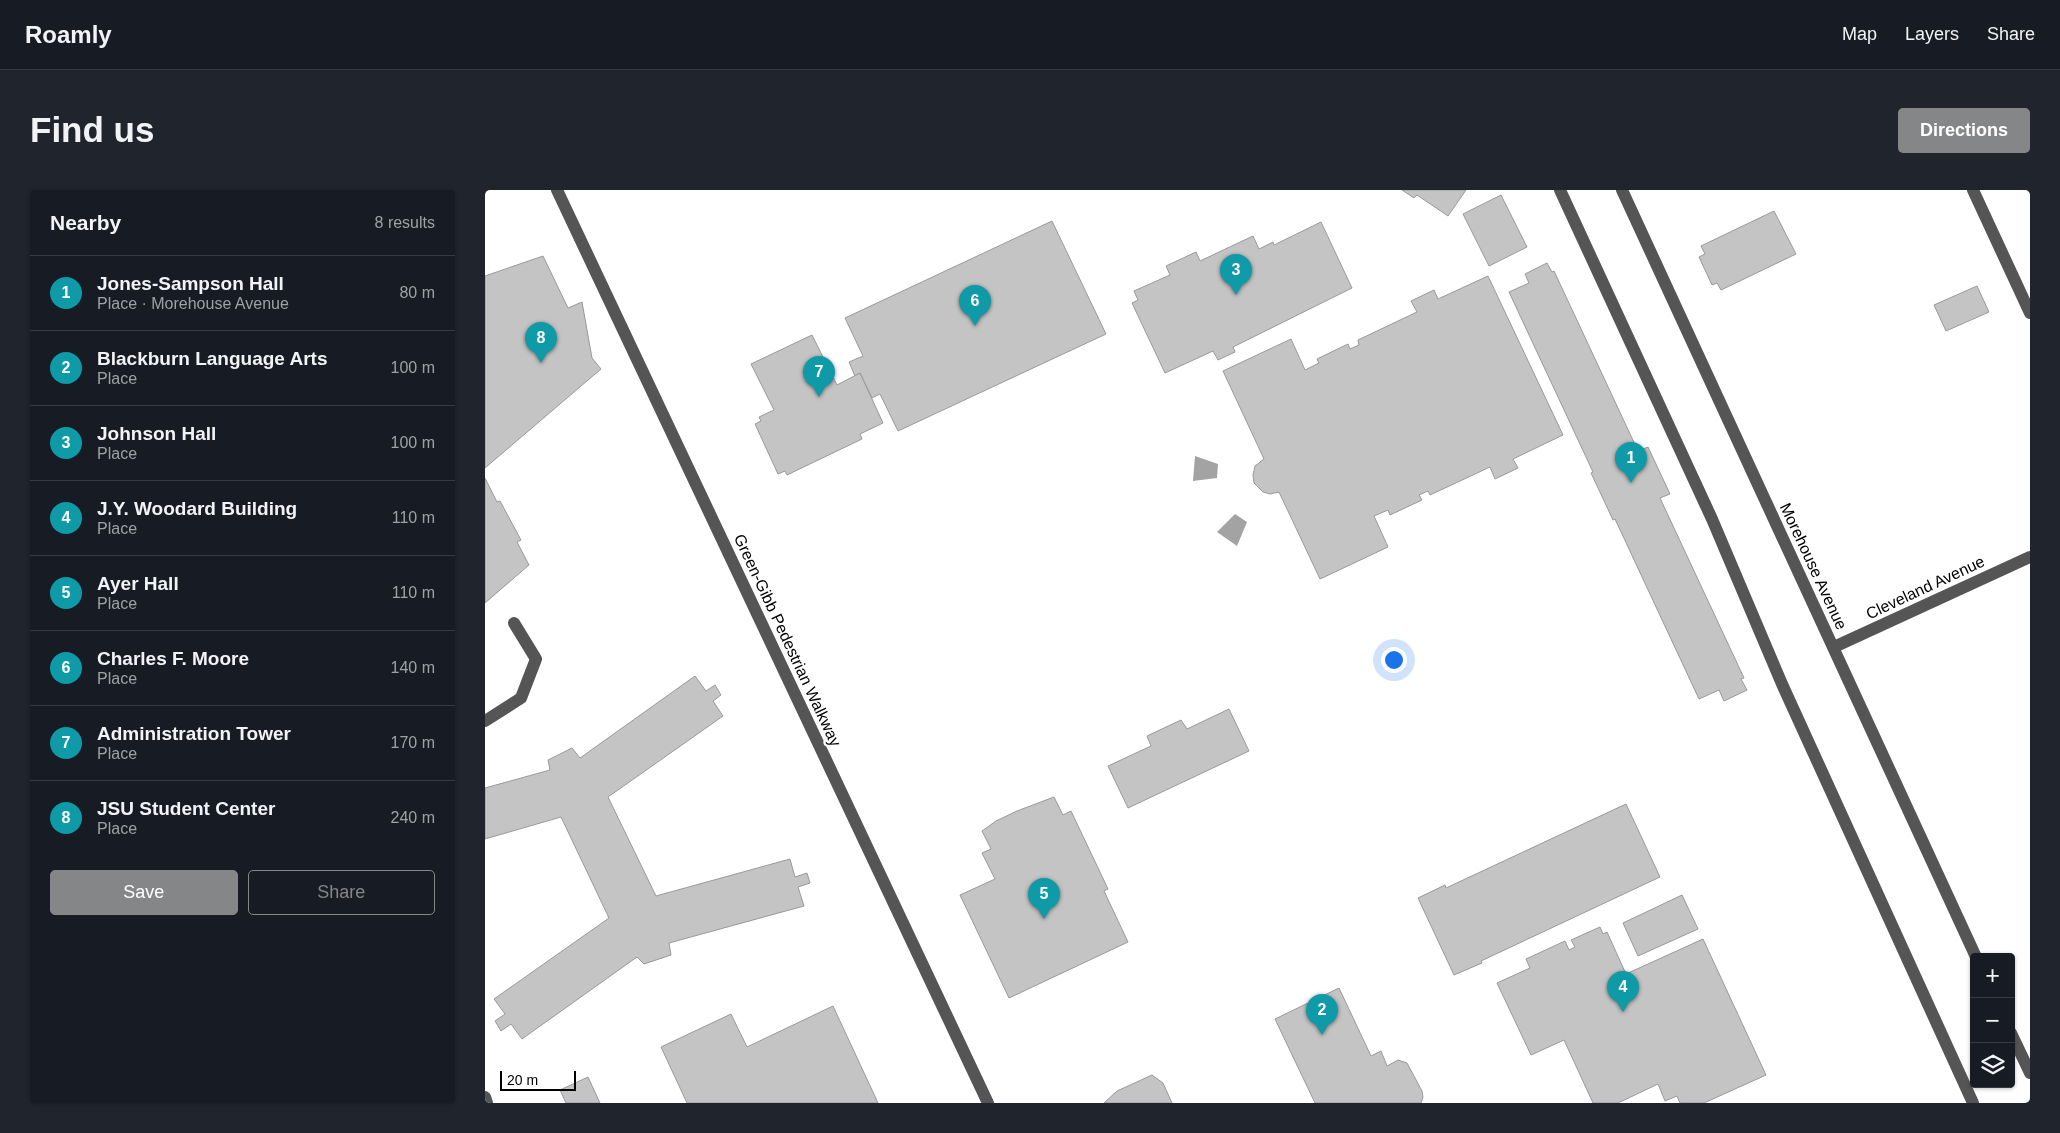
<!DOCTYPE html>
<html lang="en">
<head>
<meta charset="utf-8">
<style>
	:root { --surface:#171b24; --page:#20242c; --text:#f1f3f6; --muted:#9ea1a6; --line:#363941; --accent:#858687 }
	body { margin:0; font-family:Arial,sans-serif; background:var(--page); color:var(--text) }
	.controls { position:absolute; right:15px; bottom:15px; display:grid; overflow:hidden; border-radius:5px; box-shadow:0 1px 4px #0004 }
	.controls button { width:45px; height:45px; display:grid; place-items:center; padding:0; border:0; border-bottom:1px solid var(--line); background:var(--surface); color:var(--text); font:25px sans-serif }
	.scale { position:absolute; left:15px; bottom:12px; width:76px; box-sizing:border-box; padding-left:5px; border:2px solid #000; border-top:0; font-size:14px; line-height:18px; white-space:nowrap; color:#000; -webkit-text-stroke:4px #fff; paint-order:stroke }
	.you { position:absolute; left:908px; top:469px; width:18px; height:18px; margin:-12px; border:4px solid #fff; border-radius:50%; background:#1a73e8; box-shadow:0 0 0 8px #1a73e833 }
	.badge { display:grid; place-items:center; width:32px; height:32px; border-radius:50%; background:var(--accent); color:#fff; font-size:16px; font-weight:700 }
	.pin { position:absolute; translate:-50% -41px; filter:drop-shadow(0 1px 2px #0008) }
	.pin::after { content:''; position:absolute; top:26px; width:18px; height:15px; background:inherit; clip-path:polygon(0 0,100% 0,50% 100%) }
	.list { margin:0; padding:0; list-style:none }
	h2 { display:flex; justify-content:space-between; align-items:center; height:65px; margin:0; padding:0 20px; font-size:21px }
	h2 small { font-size:16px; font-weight:400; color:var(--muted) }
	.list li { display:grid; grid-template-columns:32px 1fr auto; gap:15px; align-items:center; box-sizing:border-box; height:75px; padding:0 20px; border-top:1px solid var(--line) }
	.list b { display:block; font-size:19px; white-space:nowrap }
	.list p { margin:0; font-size:16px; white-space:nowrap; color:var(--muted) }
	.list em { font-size:16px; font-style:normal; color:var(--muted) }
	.actions { display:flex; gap:10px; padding:15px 20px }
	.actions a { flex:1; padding:11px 0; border:1px solid var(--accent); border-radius:5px; text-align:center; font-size:18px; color:var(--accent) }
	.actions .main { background:var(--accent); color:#fff }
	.icon { flex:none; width:28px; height:28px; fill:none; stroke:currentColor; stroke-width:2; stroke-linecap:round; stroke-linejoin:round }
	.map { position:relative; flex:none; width:1545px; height:913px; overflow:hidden; border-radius:5px }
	header { display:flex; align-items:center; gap:30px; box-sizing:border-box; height:70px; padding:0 25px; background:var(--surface); border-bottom:1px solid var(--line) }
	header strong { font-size:24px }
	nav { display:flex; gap:28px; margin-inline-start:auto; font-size:18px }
	.intro { display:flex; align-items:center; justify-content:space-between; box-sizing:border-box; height:120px; padding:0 30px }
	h1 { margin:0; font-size:35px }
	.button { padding:12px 22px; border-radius:5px; background:var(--accent); color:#fff; font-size:18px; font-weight:700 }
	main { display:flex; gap:30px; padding:0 30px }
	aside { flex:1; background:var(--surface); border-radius:5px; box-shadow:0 1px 4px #0004 }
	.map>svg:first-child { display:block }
</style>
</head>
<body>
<header>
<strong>Roamly</strong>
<nav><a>Map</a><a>Layers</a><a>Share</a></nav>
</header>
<div class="intro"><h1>Find us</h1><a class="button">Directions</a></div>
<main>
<aside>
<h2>Nearby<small>8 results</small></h2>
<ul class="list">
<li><span class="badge" style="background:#0f9aa8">1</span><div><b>Jones-Sampson Hall</b><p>Place · Morehouse Avenue</p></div><em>80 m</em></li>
<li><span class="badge" style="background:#0f9aa8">2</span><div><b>Blackburn Language Arts</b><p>Place</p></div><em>100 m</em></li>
<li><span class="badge" style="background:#0f9aa8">3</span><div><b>Johnson Hall</b><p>Place</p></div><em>100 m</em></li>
<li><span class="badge" style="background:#0f9aa8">4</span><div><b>J.Y. Woodard Building</b><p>Place</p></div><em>110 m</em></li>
<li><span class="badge" style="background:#0f9aa8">5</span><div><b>Ayer Hall</b><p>Place</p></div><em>110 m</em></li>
<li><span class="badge" style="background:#0f9aa8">6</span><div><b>Charles F. Moore</b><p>Place</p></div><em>140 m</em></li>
<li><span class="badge" style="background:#0f9aa8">7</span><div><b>Administration Tower</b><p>Place</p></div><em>170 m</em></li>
<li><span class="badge" style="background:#0f9aa8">8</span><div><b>JSU Student Center</b><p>Place</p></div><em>240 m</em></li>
</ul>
<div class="actions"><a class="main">Save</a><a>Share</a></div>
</aside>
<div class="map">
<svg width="1545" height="913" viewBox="0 0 1545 913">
	<rect width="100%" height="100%" fill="#fff"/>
	<!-- water -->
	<g fill="#a3a3a3">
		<path d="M 710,266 L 733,274 L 732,288 L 708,291 Z"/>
		<path d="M 750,324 L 762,332 L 752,356 L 732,342 Z"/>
	</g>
	<!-- building -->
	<g fill="#c4c4c4" stroke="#999">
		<path d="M 917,0 L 981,0 L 963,26 L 932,5 L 929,8 Z"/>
		<path d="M 1016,5 L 1042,57 L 1004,76 L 978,24 Z"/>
		<path d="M 1289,21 L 1311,64 L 1236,100 L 1232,93 L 1227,95 L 1214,67 L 1220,64 L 1216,56 Z"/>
		<path d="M 567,31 L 621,144 L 413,241 L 395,204 L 387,208 L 375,183 L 370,186 L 364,172 L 378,166 L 360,128 Z"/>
		<path d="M 836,32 L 867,98 L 748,157 L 750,162 L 733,170 L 728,161 L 680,183 L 647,113 L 653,110 L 649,101 L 685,85 L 681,76 L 711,62 L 715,71 L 768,46 L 774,59 L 788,52 L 789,55 Z"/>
		<path d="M 58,66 L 83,118 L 97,112 L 107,168 L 116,179 L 0,278 L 0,86 Z"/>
		<path d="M 1062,73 L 1067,82 L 1069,81 L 1153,261 L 1163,257 L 1185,304 L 1175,308 L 1259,488 L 1256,489 L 1262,500 L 1239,511 L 1234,500 L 1214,509 L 1130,329 L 1128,330 L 1106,283 L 1108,282 L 1024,102 L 1044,93 L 1040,84 Z"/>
		<path d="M 1003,86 L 1078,245 L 1028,269 L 1033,278 L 1010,289 L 1005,277 L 945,305 L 943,301 L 934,305 L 937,310 L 905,325 L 903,320 L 889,326 L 903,357 L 835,389 L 794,302 L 785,304 L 778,302 L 769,293 L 768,285 L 770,276 L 779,269 L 738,181 L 806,149 L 820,180 L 834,173 L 832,169 L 863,154 L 865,159 L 874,155 L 873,150 L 932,122 L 926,111 L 949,100 L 953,109 Z"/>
		<path d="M 1492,96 L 1504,122 L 1461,141 L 1449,115 Z"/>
		<path d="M 327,145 L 352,195 L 375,183 L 398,233 L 375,244 L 377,249 L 302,285 L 300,281 L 293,284 L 270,234 L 276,231 L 274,227 L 289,220 L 266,174 Z"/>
		<path d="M 0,288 L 12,312 L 15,311 L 36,350 L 32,352 L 44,375 L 0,413 Z"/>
		<path d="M 210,486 L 221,501 L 230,495 L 236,505 L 228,511 L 238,526 L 123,607 L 171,706 L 305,669 L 310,687 L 322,683 L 325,693 L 313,697 L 319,716 L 184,753 L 186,765 L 159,774 L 152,767 L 37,849 L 26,834 L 16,841 L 10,831 L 20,824 L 9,809 L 124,728 L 76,627 L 0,649 L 0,598 L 65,580 L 63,570 L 87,558 L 95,568 Z"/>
		<path d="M 744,519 L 764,561 L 643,618 L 623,576 L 666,556 L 662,546 L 696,530 L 702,539 Z"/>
		<path d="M 569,607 L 578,625 L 586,621 L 623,699 L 619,701 L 643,752 L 524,808 L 475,705 L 510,689 L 497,663 L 506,659 L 497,641 L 511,631 L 532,621 Z"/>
		<path d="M 1141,614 L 1175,687 L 996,771 L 997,773 L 969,785 L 933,708 L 960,695 L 961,698 Z"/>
		<path d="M 1197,705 L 1213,739 L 1153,766 L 1138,733 Z"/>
		<path d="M 1115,737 L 1118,744 L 1122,742 L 1141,784 L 1218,749 L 1281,885 L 1219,913 L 1195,913 L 1192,906 L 1180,911 L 1173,894 L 1133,913 L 1108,913 L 1079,850 L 1046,865 L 1012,793 L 1045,778 L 1041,769 L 1080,751 L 1084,760 L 1090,757 L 1086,750 Z"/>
		<path d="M 854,798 L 886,866 L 896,861 L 902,876 L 913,870 L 922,873 L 937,901 L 938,907 L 936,913 L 830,913 L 790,829 Z"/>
		<path d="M 348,816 L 393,913 L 202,913 L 176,857 L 246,824 L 262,857 Z"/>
		<path d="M 667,885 L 678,893 L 687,913 L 619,913 L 632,901 Z"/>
		<path d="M 103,887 L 115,913 L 81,913 L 75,900 Z"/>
	</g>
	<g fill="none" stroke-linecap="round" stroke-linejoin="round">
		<!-- minor -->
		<g stroke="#555" stroke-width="12">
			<path d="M 72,0 L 503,913"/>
			<path d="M 1075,0 L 1227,329 L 1297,494 L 1488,913"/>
			<path d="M 1137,0 L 1491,767"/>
			<path d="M 1488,0 L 1545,123"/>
			<path d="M 1349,457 L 1545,367"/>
			<path d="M 0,531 L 36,508 L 51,469 L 29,433"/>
			<path d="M 1526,843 L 1545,883"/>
			<path d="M 0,907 L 2,913"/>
		</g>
	</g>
	<g text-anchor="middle" stroke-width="4.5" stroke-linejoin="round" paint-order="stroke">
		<!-- street labels -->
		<g font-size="16" fill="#000" stroke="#fff">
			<text transform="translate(1329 376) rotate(65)" y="6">Morehouse Avenue</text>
			<text transform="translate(1440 397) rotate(-25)" y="6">Cleveland Avenue</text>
			<text transform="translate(303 450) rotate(65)" y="6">Green-Gibb Pedestrian Walkway</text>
		</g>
	</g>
</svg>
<div class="controls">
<button>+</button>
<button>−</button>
<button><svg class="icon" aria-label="layers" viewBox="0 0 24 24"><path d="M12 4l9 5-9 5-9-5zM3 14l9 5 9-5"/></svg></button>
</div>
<div class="scale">20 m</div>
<div class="you"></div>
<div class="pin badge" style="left:1146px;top:293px;background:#0f9aa8">1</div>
<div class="pin badge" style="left:837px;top:845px;background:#0f9aa8">2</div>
<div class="pin badge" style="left:751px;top:105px;background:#0f9aa8">3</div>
<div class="pin badge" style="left:1138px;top:822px;background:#0f9aa8">4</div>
<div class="pin badge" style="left:559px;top:729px;background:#0f9aa8">5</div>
<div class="pin badge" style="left:490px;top:136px;background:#0f9aa8">6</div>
<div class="pin badge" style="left:334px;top:207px;background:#0f9aa8">7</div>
<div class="pin badge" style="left:56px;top:173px;background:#0f9aa8">8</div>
</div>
</main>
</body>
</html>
